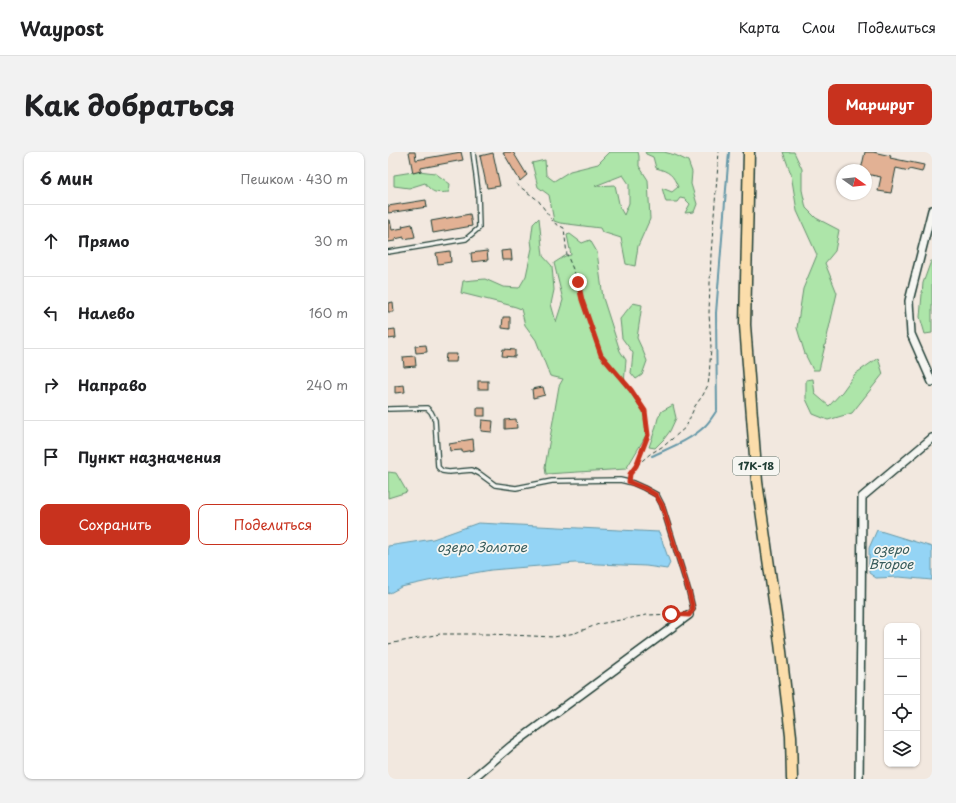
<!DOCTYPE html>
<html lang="ru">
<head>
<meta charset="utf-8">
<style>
	:root { --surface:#fff; --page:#f2f2f2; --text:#202124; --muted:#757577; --line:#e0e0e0; --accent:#c8321e }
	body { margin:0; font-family:"Playpen Sans",sans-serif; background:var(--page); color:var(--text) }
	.controls { position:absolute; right:12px; bottom:12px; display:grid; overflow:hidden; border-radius:8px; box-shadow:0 1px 3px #0004 }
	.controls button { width:36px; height:36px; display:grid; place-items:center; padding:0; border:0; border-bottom:1px solid var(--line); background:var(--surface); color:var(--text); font:20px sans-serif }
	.compass { position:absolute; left:448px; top:12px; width:36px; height:36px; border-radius:50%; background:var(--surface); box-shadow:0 1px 3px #0004; rotate:105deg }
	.stop { position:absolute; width:12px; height:12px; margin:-9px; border:3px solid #c8321e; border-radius:50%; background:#fff }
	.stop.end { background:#c8321e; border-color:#fff; box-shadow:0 1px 4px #0008 }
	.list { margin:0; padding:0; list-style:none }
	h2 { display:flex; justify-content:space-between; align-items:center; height:52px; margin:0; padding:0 16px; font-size:17px }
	h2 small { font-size:13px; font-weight:400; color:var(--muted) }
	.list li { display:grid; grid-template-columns:26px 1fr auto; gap:12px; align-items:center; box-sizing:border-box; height:72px; padding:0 16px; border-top:1px solid var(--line) }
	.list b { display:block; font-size:15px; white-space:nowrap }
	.list em { font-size:13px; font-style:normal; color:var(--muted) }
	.actions { display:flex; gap:8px; padding:12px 16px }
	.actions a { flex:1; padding:9px 0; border:1px solid var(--accent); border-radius:8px; text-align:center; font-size:14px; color:var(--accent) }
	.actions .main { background:var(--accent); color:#fff }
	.icon { flex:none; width:22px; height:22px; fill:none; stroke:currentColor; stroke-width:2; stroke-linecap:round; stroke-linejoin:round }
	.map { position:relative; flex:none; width:544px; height:627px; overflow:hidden; border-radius:8px }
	header { display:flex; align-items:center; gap:24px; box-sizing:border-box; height:56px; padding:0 20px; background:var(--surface); border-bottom:1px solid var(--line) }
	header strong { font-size:19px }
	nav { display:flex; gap:22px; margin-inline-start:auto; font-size:14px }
	.intro { display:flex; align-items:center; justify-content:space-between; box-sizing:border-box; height:96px; padding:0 24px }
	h1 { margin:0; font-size:28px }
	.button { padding:10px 18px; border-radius:8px; background:var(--accent); color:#fff; font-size:14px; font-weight:700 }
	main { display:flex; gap:24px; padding:0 24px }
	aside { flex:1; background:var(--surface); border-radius:8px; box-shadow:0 1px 3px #0004 }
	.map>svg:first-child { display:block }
</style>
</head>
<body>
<header>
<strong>Waypost</strong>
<nav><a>Карта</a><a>Слои</a><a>Поделиться</a></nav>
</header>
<div class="intro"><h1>Как добраться</h1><a class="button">Маршрут</a></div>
<main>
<aside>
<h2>6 мин<small>Пешком · 430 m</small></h2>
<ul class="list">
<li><svg class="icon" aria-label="ahead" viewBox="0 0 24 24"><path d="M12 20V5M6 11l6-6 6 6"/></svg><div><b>Прямо</b></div><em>30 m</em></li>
<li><svg class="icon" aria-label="left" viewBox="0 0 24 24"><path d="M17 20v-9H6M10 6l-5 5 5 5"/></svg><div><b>Налево</b></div><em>160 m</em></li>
<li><svg class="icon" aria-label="right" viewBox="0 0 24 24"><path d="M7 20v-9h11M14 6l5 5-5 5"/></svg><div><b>Направо</b></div><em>240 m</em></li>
<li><svg class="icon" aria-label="arrive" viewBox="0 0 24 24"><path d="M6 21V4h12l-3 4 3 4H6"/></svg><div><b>Пункт назначения</b></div></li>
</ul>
<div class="actions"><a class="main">Сохранить</a><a>Поделиться</a></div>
</aside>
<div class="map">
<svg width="544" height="627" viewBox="0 0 544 627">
	<rect width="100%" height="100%" fill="#f2e8df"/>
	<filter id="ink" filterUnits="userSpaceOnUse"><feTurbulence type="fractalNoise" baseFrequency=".025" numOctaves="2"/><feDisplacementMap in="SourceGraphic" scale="8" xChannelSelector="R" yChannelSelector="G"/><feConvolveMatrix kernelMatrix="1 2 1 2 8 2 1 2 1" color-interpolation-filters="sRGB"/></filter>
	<g filter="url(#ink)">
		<!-- green -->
		<g fill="#ade5a9" stroke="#66916e" fill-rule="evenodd">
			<path d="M 222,0 L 250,0 L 251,4 L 251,14 L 260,28 L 262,67 L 250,94 L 247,114 L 238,112 L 233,86 L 214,80 L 212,76 L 172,71 L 166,69 L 161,43 L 150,35 L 144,11 L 157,8 L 158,23 L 166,29 L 182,19 L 210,12 ZM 235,23 L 241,32 L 241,51 L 236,63 L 232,56 L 227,33 L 207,34 Z"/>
			<path d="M 257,0 L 276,0 L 287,3 L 300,9 L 304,20 L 303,32 L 309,52 L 306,60 L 297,61 L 302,52 L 297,47 L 292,46 L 289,50 L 278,50 L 274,36 L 284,40 L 290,35 C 285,23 282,20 268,16 L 265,5 L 258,2 Z"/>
			<path d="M 395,0 L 406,0 L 414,17 L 414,38 L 418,56 L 428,66 L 451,78 L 447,99 L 437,111 L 449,141 L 439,185 L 431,218 L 425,218 L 417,202 L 409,176 L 415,137 L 429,103 L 409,59 L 403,22 Z"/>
			<path d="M 31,19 L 47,21 L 62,32 L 61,40 C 48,41 45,42 37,31 L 21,36 L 6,34 L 6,23 Z"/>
			<path d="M 151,66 L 155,104 L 164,114 L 166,138 L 163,152 L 168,170 L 175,148 L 166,111 L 177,104 L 183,103 L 179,83 L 182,82 L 194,91 L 202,88 L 209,100 L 215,146 L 232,199 L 238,208 L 236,232 L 245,243 L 256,260 L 259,282 L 238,317 L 158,322 L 157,315 L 171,234 L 175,227 L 162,224 L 148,188 L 137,173 L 133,157 L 128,155 L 117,152 L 73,141 L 75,129 L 97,127 L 115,135 L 131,136 L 138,124 L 144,96 L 143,88 L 145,72 Z"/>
			<path d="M 543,109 L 544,109 L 544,181 L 537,182 L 532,165 L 535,131 Z"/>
			<path d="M 245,151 L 254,153 L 249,186 L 255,199 L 259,209 L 254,223 L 248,227 L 243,221 L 245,201 L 234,186 L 232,167 Z"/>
			<path d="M 490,206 L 495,222 L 464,261 L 440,268 L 425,262 L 418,247 L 418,228 L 425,227 L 427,242 L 441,254 L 454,240 L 467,222 Z"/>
			<path d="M 285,253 L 288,266 L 282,279 L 276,287 L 267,296 L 261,295 L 267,278 L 270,266 L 274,259 Z"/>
			<path d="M 0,320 L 8,321 L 19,340 L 0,346 Z"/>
		</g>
		<!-- water -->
		<g fill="#94d4f5" stroke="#6598a8">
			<path d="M 90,371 L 271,380 L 282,411 L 279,417 L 258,414 L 187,411 L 103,418 L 40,429 L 13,435 L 0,442 L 0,394 L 45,387 Z"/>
			<path d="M 489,378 L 544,395 L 544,428 L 511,425 L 488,426 L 481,421 L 481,396 Z"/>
		</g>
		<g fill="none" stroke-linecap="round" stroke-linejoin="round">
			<!-- stream -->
			<path stroke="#6598a8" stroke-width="2" d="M 264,304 C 281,296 301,289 316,275 C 321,271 325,264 329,258 L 328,161 L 341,0"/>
		</g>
		<!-- building -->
		<g fill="#e2b194" stroke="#1f3d34">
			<path d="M 21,0 L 27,0 L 28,8 L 73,0 L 75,8 L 33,16 L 33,19 L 25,21 Z"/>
			<path d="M 115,0 L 125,0 L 139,23 L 132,29 Z"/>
			<path d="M 477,0 L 485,0 L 503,4 L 502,6 L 536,13 L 534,20 L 521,17 L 521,19 L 508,16 L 503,41 L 490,39 L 493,25 L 478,22 L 478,18 L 473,18 Z"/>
			<path d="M 105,1 L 112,34 L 99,36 L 92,4 Z"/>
			<path d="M 38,48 L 39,55 L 0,61 L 0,54 Z"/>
			<path d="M 82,62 L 84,74 L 45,81 L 43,69 Z"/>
			<path d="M 0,68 L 2,68 L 4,78 L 15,76 L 14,74 L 24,72 L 27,85 L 16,87 L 16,85 L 7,87 L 7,89 L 0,90 Z"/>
			<path d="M 123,98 L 124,108 L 114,108 L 113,99 Z"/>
			<path d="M 62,99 L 63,110 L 50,112 L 48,101 Z"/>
			<path d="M 99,99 L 100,108 L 84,110 L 83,101 Z"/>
			<path d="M 5,150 L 6,160 L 0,160 L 0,151 Z"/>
			<path d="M 115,165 L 122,165 L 122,177 L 114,176 Z"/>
			<path d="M 7,177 L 8,186 L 0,187 L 0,178 Z"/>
			<path d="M 38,193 L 39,200 L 28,201 L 27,194 Z"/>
			<path d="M 115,197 L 127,198 L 127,205 L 114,204 Z"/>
			<path d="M 58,202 L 69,202 L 68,210 L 57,210 Z"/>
			<path d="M 27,204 L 28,214 L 16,215 L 15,205 Z"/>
			<rect x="90" y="229" width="10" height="8"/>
			<path d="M 16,233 L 17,240 L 7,241 L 7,234 Z"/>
			<path d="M 155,235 L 157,243 L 145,246 L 144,237 Z"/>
			<rect x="89" y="256" width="8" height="8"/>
			<path d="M 128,267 L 129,276 L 117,277 L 117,268 Z"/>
			<path d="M 94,268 L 105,269 L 104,280 L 93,279 Z"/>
			<path d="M 85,287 L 86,298 L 74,300 L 74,298 L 62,299 L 61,292 L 73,290 L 73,289 Z"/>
		</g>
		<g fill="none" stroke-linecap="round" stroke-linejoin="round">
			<!-- service casing -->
			<g stroke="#1f3d34" stroke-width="6">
				<g id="service">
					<path d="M 0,100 L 78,87 L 91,76 L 90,39 L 85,0"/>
					<path d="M 0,257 L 39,256 L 43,260 L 47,268 L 50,315 L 54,319 L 61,320 L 84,318 L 92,322 L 107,333 L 128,336 L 164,329 L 232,328 L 245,331 L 256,336 L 269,343 L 274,353 L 301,440 L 305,457 L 301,462"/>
				</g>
			</g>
			<!-- minor casing -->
			<g stroke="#1f3d34" stroke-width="10">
				<g id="minor">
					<path d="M 544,58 L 521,149 L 523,182 L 544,230"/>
					<path d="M 84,627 L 123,594 L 301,463"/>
					<path d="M 471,627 L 473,470 L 474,345 L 544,286"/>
				</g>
			</g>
			<!-- primary casing -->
			<g stroke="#1f3d34" stroke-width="13">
				<path id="primary" d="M 361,0 L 357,173 L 369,330 L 392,491 L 403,584 L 404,627"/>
			</g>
			<!-- path -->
			<g stroke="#1f3d34" stroke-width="1" stroke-dasharray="4 3" stroke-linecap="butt">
				<path d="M 128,32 L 150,48 L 166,71 L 176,76 L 179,103 L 190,129 L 194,148 L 213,203 L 243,238 L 257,259 L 260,283 L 249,313"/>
				<path d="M 242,325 L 242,322 L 248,314 L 262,302 L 277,293 L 298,275 L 307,254 L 315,243 L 320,233 L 321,226 L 323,195 L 321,161 L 323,102 L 331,0"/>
				<path d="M 0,492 L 52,482 L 100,482 L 166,485 L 187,481 L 211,472 L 259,463 L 289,462"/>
			</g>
			<!-- service -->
			<use href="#service" stroke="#f6f6f2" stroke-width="3.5"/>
			<!-- minor -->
			<use href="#minor" stroke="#f6f6f2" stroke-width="7"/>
			<!-- primary -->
			<use href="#primary" stroke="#fbddab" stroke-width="10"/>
		</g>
	</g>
	<g fill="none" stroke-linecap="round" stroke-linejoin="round" filter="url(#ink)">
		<!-- route -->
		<path stroke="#c8321e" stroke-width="5" d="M 190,130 L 194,148 L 213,203 L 243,238 L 257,259 L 260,283 L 248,314 L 242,322 L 241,330 L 256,336 L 268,343 L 274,353 L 301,440 L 305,457 L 301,463 L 283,462"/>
	</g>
	<g text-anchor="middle" stroke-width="3.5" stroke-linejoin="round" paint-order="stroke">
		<!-- shield labels -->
		<rect fill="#f6f6f2" stroke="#60746d" stroke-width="1" x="345" y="305" width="46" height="18" rx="3"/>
		<g font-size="11" font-weight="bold" fill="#1f3d34">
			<text x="368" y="318">17К-18</text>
		</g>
		<!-- water labels -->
		<g font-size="13" font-style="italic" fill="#365b5b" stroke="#f6f6f2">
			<text x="94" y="400">озеро Золотое</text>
			<text x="503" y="402">озеро<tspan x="503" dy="15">Второе</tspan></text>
		</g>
	</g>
</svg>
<div class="controls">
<button>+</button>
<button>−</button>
<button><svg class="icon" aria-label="locate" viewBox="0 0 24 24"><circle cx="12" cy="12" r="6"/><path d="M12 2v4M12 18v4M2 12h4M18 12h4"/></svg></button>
<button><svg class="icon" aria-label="layers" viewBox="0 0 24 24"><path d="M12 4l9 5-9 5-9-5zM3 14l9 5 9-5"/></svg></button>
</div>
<svg class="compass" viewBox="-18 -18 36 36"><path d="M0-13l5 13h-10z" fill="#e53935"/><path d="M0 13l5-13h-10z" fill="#757577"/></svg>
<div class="stop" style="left:283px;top:462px"></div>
<div class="stop end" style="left:190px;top:130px"></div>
</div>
</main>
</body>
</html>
